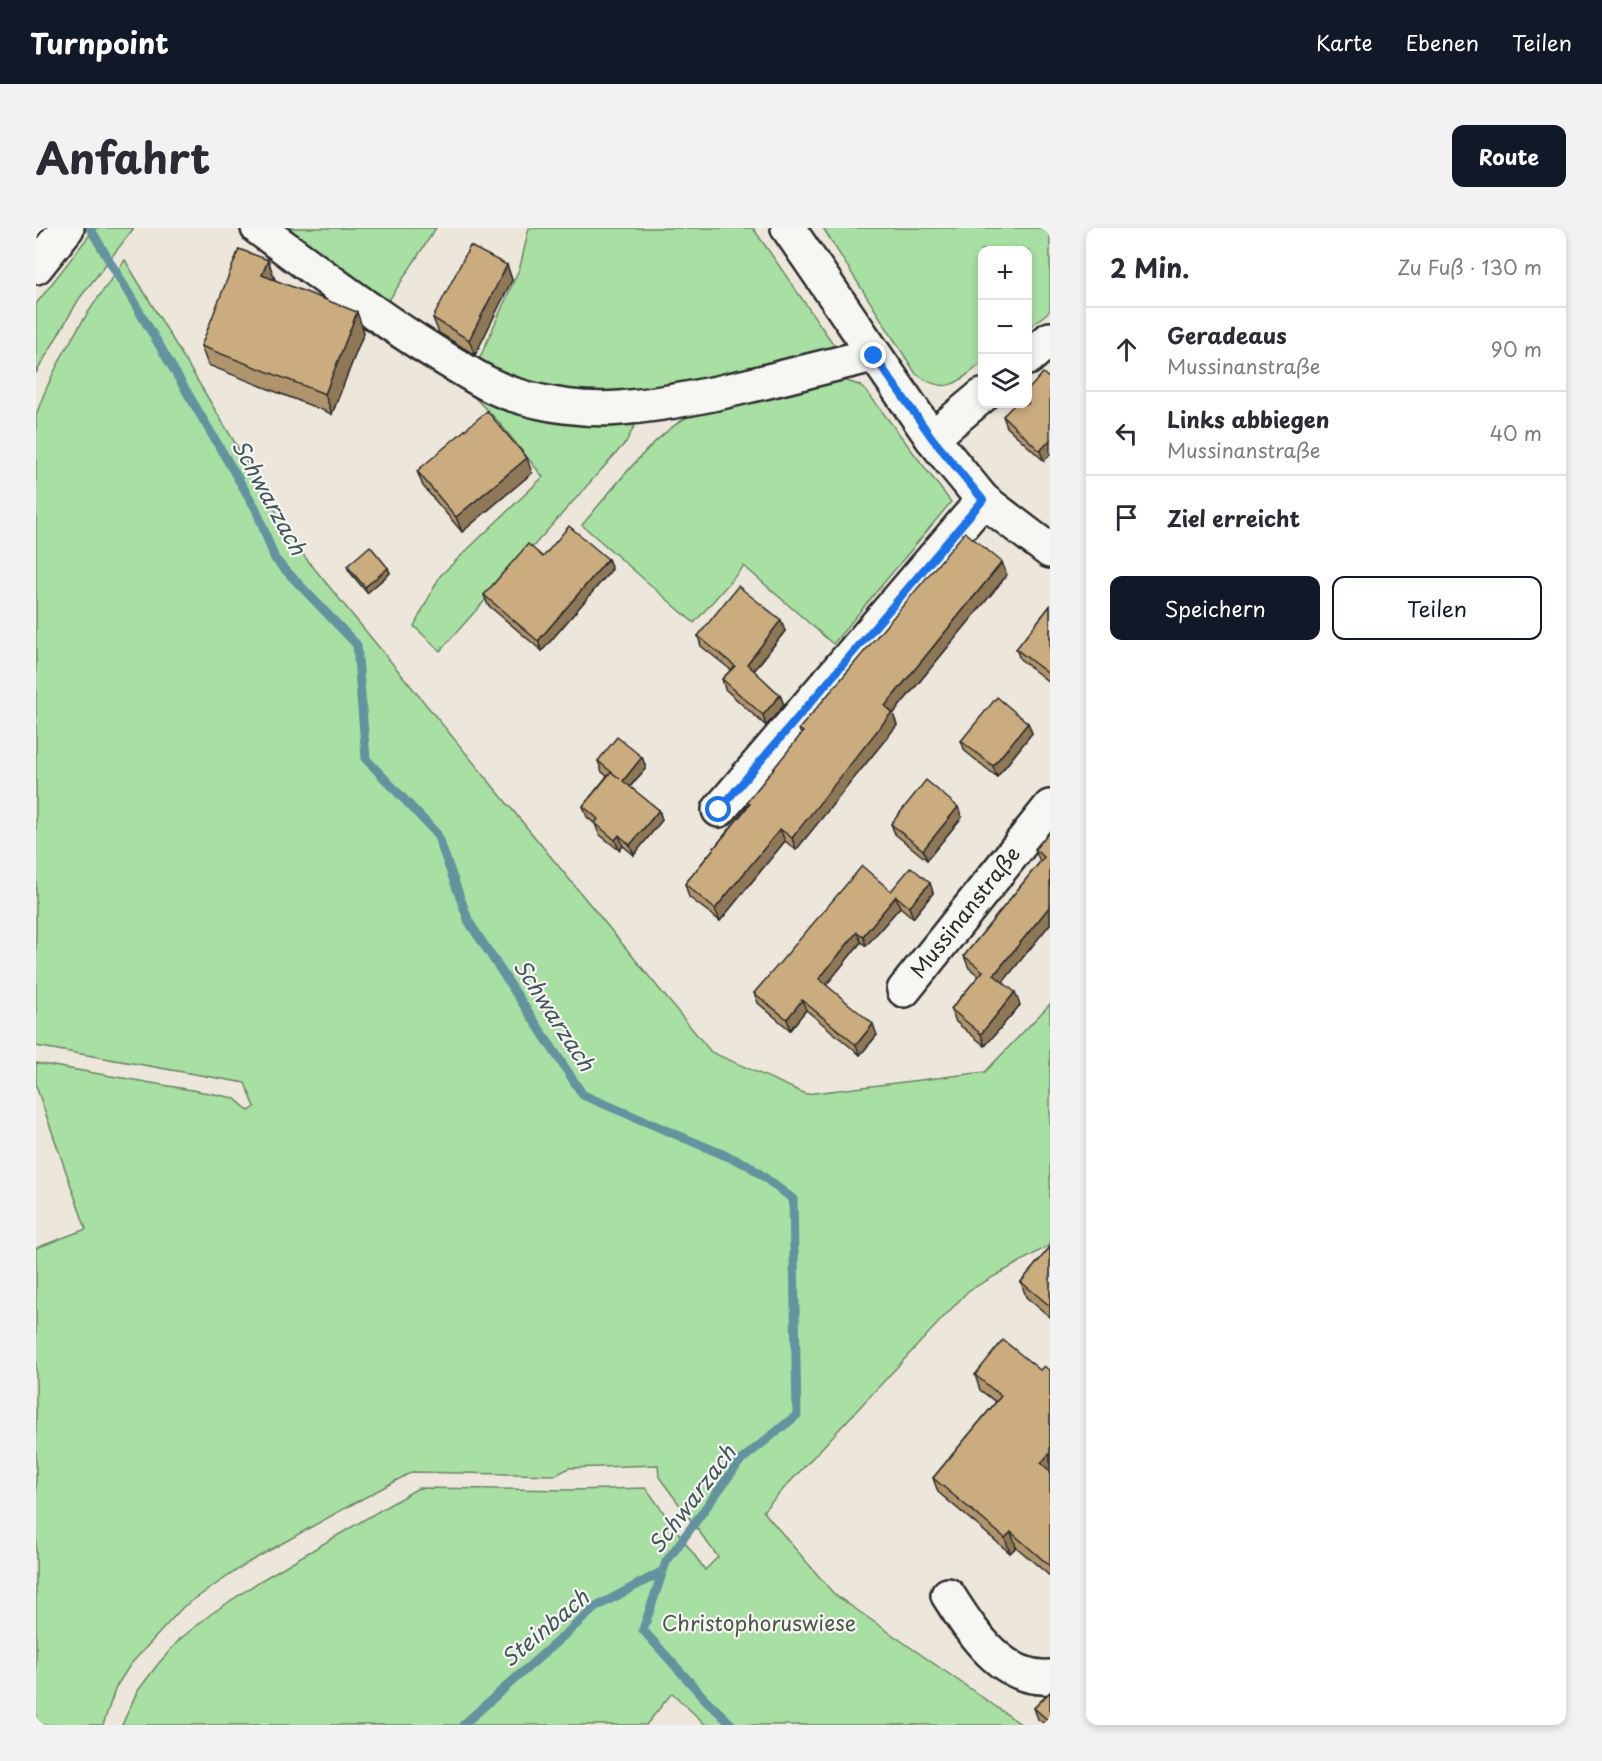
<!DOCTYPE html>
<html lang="de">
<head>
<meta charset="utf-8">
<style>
	:root { --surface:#fff; --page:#f2f2f3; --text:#2b2b33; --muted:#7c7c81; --line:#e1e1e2; --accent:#111827 }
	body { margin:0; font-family:"Playpen Sans",sans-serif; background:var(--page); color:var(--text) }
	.controls { position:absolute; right:18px; top:18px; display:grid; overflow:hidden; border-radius:12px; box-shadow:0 3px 9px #0003 }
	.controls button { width:54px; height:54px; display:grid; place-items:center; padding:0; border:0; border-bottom:2px solid var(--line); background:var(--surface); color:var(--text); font:30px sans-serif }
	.stop { position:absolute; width:18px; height:18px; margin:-14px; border:4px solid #1a73e8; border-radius:50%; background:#fff }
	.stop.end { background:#1a73e8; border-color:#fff; box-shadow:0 2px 6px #0008 }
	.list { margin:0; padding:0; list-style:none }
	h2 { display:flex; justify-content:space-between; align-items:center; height:78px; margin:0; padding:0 24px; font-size:26px }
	h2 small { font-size:20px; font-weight:400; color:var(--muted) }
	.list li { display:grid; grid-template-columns:39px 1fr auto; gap:18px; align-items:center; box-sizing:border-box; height:84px; padding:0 24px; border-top:2px solid var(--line) }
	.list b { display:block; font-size:22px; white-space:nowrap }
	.list p { margin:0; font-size:20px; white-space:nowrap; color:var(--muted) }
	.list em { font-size:20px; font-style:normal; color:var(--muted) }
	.actions { display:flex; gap:12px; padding:18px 24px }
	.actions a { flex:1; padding:14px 0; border:2px solid var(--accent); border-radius:12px; text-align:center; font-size:21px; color:var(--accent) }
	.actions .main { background:var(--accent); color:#fff }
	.icon { flex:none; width:33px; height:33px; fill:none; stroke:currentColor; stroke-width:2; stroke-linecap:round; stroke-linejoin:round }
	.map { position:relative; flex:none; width:1014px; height:1497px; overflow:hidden; border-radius:12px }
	header { display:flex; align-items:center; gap:36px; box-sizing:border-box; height:84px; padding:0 30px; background:var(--accent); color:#fff }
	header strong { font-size:28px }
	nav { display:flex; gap:33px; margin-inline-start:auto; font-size:21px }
	.intro { display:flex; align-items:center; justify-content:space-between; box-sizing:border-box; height:144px; padding:0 36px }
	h1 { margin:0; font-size:42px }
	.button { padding:15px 27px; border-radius:12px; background:var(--accent); color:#fff; font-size:21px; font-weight:700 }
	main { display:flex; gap:36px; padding:0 36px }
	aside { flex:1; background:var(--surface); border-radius:12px; box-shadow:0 3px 9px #0003 }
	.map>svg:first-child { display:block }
</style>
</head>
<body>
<header>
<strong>Turnpoint</strong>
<nav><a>Karte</a><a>Ebenen</a><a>Teilen</a></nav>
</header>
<div class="intro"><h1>Anfahrt</h1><a class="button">Route</a></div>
<main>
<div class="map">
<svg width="1014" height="1497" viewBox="0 0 1014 1497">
	<rect width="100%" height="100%" fill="#ede7db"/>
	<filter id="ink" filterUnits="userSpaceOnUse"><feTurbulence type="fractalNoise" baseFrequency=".0167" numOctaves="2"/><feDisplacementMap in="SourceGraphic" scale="12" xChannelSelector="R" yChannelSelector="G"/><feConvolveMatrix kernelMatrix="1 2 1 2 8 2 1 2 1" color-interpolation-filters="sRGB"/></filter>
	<g filter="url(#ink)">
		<!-- green -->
		<g fill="#a8dfa2" stroke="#6a8566" stroke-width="1.5">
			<path d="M 59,0 L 98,0 L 43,71 L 0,145 L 0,76 Z"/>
			<path d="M 242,0 L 400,0 L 348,80 Z"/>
			<path d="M 493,0 L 717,0 L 800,120 L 772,133 L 584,168 L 521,163 L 442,134 L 484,39 Z"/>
			<path d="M 787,0 L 1014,0 L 1014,83 L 992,100 L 992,22 L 946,22 L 946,135 C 921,155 910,168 880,146 Z"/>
			<path d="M 89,32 L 264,323 L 675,824 L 770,866 L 949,844 L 1014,776 L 1014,1017 L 932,1063 L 727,1283 L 798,1366 L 986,1497 L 670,1497 L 636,1465 L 610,1497 L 86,1497 L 101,1464 L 122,1436 L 144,1411 L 175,1386 L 224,1353 L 382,1260 L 536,1262 L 610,1260 L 669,1342 L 682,1329 L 623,1249 L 622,1237 L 533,1240 L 520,1247 L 376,1244 L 302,1284 L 213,1334 L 147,1379 L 94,1437 L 80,1459 L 67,1497 L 0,1497 L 0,1020 L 50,1001 L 0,858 L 0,835 L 173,865 L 198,870 L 213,883 L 219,879 L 209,855 L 0,818 L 0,187 C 20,129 53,81 89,32 Z"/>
			<path d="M 804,151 L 823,157 L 832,165 L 915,274 L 797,416 L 708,338 L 658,395 L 546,297 C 577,262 619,202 661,184 Z"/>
			<path d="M 446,167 L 601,193 L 590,214 L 404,423 L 378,398 L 404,348 L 507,249 L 462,193 L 438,169 Z"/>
		</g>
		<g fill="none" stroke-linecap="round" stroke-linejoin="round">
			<!-- stream -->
			<g stroke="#65929f" stroke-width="9">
				<path d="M 54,0 L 220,281 L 239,331 L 321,417 L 330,531 L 401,606 L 433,694 L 547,867 L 712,937 L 757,971 L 761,1187 L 704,1233 L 630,1334 L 607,1402 L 669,1471 L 696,1497"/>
				<path d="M 427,1497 L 560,1379 L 625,1344"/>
			</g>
			<!-- minor casing -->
			<g stroke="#2b2b2b" stroke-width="38">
				<g id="minor">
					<path d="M 222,0 C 285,46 348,95 416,135 C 435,146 455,160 476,166 C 509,177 550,183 584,180 C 670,173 754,146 838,127"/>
					<path d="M 752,0 L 896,210 L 947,272 L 1014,323"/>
					<path d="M 992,130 L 1014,111"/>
					<path d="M 896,210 L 946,168"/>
					<path d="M 683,582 L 947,272"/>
					<path id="s1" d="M 868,762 L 1014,579"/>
					<path d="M 912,1367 C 935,1403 966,1453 1014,1449"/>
				</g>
			</g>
			<!-- major casing -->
			<g stroke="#2b2b2b" stroke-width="38">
				<path id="major" d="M 0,39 L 31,0"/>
			</g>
			<!-- minor -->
			<use href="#minor" stroke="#f6f6f2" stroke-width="33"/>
			<!-- major -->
			<use href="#major" stroke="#f6f6f2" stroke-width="33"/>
		</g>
		<!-- wall -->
		<g fill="#af946d" stroke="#2b2b2b" stroke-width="1.5">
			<path d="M 232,32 L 239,52 L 328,104 L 296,186 L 172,137 L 165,118 Z"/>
			<path d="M 471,37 L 476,52 L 439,127 L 403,105 L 397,90 Z"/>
			<path d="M 1014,151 L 1008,233 L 971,199 L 967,188 Z"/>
			<path d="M 381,243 L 496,245 L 426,304 L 387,258 Z"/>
			<path d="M 507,329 L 572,331 L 576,341 L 506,423 L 452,377 L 448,367 Z"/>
			<path d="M 311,338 L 352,340 L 354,345 L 331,365 L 313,343 Z"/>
			<path d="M 971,347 L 857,486 L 861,497 L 760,622 L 749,613 L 684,693 L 653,669 L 649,656 L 712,578 L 711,574 L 765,507 L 763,501 Z"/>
			<path d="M 1014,378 L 1014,455 L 984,431 L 980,421 Z"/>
			<path d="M 749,403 L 718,443 L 744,467 L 748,477 L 730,498 L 689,461 L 686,451 L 695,442 L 665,418 L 662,408 Z"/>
			<path d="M 992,495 L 996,505 L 961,549 L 929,523 L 925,513 Z"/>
			<path d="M 606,529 L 610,540 L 594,559 L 623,582 L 626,592 L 598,627 L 587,618 L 583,622 L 563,606 L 559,596 L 551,589 L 547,578 L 571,548 L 566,544 L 562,533 Z"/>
			<path d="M 926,589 L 891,632 L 859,606 L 855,596 Z"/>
			<path d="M 1014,603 L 1014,696 L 967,754 L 984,777 L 949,818 L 920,794 L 915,781 L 943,748 L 933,740 L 928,728 L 1004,634 L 999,621 Z"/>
			<path d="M 894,655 L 897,665 L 877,690 L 864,679 L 830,718 L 825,714 L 790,757 L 841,807 L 824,827 L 770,782 L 754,802 L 722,775 L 718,765 L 855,663 Z"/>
			<path d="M 1014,1019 L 1014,1089 L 990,1069 L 985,1054 Z"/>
			<path d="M 1004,1142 L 1014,1143 L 1014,1348 L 980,1319 L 974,1325 L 902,1264 L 897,1250 L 960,1174 L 944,1162 L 939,1147 Z"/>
			<path d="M 1014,1464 L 1014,1497 L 1010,1497 L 1002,1491 L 998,1480 Z"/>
		</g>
		<!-- shaded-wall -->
		<g fill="#8e7859" stroke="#2b2b2b" stroke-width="1.5">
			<path d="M 232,32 L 239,52 L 233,66 L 226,47 Z"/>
			<path d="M 471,37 L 476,52 L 439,127 L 433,112 Z"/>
			<path d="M 321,84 L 328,104 L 296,186 L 289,166 Z"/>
			<path d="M 1014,212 L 1014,227 L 1008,233 L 1004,223 Z"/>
			<path d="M 491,230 L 496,245 L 426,304 L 420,289 Z"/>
			<path d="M 572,331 L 576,341 L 506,423 L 502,413 Z"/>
			<path d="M 966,334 L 971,347 L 857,486 L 861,497 L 760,622 L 756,610 L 849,478 Z"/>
			<path d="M 352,340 L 354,345 L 331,365 L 329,359 Z"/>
			<path d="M 745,392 L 749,403 L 714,447 L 711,436 Z"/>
			<path d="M 744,467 L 748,477 L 730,498 L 727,487 Z"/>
			<path d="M 992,495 L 996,505 L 961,549 L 957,538 Z"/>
			<path d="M 606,529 L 610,540 L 590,563 L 587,553 Z"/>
			<path d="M 922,579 L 926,589 L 891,632 L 887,622 Z"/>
			<path d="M 623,582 L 626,592 L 598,627 L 594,617 Z"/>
			<path d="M 744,601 L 749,613 L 684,693 L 679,681 Z"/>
			<path d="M 583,607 L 587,618 L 583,622 L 579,612 Z"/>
			<path d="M 894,655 L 897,665 L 877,690 L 873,679 Z"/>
			<path d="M 860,668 L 864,679 L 830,718 L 827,708 Z"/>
			<path d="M 1014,678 L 1014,696 L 963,759 L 958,747 Z"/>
			<path d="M 821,704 L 825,714 L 787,761 L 783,751 Z"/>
			<path d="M 979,764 L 984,777 L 949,818 L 945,806 Z"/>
			<path d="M 766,772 L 770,782 L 754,802 L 751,791 Z"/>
			<path d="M 837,796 L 841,807 L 824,827 L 820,817 Z"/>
			<path d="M 1014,1225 L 1014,1245 L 1005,1235 Z"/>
			<path d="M 975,1304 L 980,1319 L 974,1325 L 969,1310 Z"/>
		</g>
		<!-- building -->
		<g fill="#cbac7f" stroke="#2b2b2b" stroke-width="1.5">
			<path d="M 434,18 L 471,37 L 433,112 L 397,90 Z"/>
			<path d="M 203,21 L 232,32 L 226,47 L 321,84 L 289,166 L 165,118 Z"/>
			<path d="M 1007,145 L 1014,151 L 1014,212 L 1004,223 L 967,188 L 979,176 L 992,176 L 992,162 Z"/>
			<path d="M 451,183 L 491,230 L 420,289 L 381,243 Z"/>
			<path d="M 533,298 L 572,331 L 502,413 L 448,367 L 492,316 L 507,329 Z"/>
			<path d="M 929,304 L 966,334 L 849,478 L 856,484 L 756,610 L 744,601 L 679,681 L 649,656 L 714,576 L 711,574 L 767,504 L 763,501 Z"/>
			<path d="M 334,318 L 352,340 L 329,359 L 311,338 Z"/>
			<path d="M 702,358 L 745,392 L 711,436 L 744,467 L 727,487 L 686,451 L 699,438 L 662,408 Z"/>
			<path d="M 1014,378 L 1014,447 L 980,421 Z"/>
			<path d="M 961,469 L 992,495 L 957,538 L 925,513 Z"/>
			<path d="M 581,509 L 606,529 L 587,553 L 623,582 L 594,617 L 583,607 L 579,612 L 559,595 L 562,591 L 547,578 L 575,544 L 584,551 L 562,533 Z"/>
			<path d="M 890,552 L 922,579 L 887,622 L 855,596 Z"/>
			<path d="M 1014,603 L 1014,678 L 958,747 L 979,764 L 945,806 L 915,781 L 947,743 L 928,728 L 1008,629 L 999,621 Z"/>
			<path d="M 826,638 L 855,663 L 875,639 L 894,655 L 873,679 L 860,668 L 827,708 L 821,704 L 783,751 L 837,796 L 820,817 L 766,772 L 751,791 L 718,765 Z"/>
			<path d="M 1014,1019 L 1014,1078 L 985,1054 Z"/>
			<path d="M 967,1112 L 1004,1142 L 1008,1138 L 1014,1143 L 1014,1225 L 1005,1235 L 1014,1243 L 1014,1338 L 975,1304 L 969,1310 L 897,1250 L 965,1168 L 939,1147 Z"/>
			<path d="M 1014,1464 L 1014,1494 L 998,1480 Z"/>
		</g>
	</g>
	<g fill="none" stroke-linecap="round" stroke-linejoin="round" filter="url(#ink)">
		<!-- route -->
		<path stroke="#1a73e8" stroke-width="8" d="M 683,582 L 947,272 L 896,210 L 838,128"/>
	</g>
	<g text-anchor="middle" stroke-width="4.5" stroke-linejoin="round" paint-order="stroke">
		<!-- street labels -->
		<g font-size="21" fill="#2b2b2b" stroke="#f6f6f2">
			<text dy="7" stroke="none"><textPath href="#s1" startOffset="99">Mussinanstraße</textPath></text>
		</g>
		<!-- park labels -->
		<g font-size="21" fill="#4a5849" stroke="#f6f6f2">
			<text x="723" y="1403">Christophoruswiese</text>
		</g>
		<!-- water labels -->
		<g font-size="22" font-style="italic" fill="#43565b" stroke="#f6f6f2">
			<text transform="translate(233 269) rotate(61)" y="8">Schwarzach</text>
			<text transform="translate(518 787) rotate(57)" y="8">Schwarzach</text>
			<text transform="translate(656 1271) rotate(-53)" y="8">Schwarzach</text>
			<text transform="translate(509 1400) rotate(-40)" y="8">Steinbach</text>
		</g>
	</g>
</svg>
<div class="controls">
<button>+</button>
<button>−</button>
<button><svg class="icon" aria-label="layers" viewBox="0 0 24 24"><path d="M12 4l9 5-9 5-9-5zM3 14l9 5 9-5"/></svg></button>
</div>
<div class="stop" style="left:683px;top:582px"></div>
<div class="stop end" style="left:838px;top:128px"></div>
</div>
<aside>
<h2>2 Min.<small>Zu Fuß · 130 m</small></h2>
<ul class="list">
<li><svg class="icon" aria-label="ahead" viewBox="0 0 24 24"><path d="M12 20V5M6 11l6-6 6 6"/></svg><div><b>Geradeaus</b><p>Mussinanstraße</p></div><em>90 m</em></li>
<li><svg class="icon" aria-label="left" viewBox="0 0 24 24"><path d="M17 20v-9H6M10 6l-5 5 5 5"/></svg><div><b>Links abbiegen</b><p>Mussinanstraße</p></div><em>40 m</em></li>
<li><svg class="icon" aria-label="arrive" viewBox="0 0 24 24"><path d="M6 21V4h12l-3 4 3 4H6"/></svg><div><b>Ziel erreicht</b></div></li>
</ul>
<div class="actions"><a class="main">Speichern</a><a>Teilen</a></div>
</aside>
</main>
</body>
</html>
